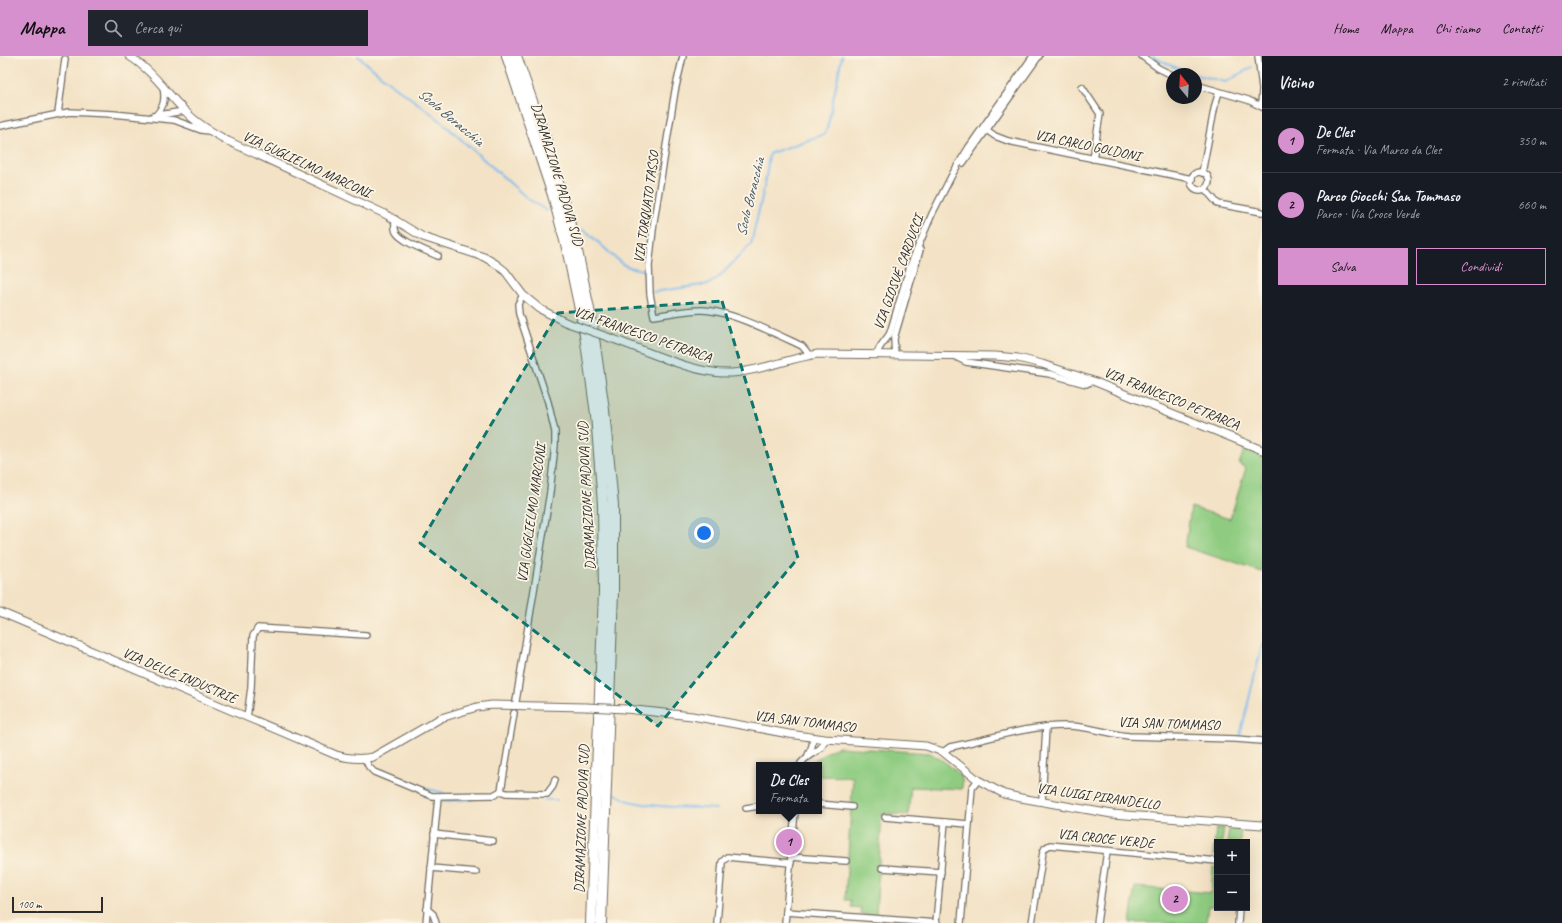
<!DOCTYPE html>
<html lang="it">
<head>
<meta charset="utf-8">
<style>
	:root { --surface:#171b24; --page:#20242c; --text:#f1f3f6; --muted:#9ea1a6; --line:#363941; --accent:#d690ce }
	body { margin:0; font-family:Caveat,sans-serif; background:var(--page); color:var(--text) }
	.controls { position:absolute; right:12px; bottom:12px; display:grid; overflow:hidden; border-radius:0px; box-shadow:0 4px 16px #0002 }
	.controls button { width:36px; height:36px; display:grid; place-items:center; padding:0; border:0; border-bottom:1px solid var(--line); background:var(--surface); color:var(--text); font:20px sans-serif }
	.compass { position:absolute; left:1166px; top:12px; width:36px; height:36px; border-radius:50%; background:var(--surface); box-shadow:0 4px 16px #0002; rotate:342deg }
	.scale { position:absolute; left:12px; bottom:10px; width:91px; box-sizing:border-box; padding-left:4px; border:2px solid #2b2b2b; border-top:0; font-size:11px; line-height:14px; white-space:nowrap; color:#2b2b2b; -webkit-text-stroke:3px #fcf5e5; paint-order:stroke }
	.you { position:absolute; left:704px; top:477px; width:14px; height:14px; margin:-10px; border:3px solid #fff; border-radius:50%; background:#1a73e8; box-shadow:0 0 0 6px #1a73e833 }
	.badge { display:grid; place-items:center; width:26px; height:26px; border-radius:50%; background:var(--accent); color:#111; font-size:13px; font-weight:700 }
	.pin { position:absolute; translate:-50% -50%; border:2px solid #fff; box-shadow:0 1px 4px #0006 }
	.popup { position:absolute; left:756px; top:706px; width:66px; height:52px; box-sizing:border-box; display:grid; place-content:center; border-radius:0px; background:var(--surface); filter:drop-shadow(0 1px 3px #0005); font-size:13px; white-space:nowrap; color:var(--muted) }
	.popup b { font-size:15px; color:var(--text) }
	.popup::after { content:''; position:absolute; left:50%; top:100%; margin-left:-8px; border:8px solid transparent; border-top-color:var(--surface) }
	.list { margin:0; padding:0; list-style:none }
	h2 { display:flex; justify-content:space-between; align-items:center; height:52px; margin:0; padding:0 16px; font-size:17px }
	h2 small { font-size:13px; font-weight:400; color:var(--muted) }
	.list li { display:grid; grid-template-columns:26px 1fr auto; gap:12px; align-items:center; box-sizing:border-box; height:64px; padding:0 16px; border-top:1px solid var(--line) }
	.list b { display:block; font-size:15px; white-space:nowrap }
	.list p { margin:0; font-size:13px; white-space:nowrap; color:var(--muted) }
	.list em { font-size:13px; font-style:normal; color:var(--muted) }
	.actions { display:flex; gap:8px; padding:12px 16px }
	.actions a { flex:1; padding:9px 0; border:1px solid var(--accent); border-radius:0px; text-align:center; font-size:14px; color:var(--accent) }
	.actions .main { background:var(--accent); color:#111 }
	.icon { flex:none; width:22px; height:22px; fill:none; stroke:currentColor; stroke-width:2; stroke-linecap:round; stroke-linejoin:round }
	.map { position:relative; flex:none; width:1262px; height:867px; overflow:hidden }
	header { display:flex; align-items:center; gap:24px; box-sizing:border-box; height:56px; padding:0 20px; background:var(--accent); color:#111 }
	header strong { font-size:19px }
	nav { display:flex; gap:22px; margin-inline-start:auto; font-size:14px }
	.search { width:280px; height:36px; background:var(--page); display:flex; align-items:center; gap:10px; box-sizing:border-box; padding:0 14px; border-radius:0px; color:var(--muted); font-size:15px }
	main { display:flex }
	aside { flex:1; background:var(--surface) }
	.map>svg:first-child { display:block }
</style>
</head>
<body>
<header>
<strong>Mappa</strong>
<div class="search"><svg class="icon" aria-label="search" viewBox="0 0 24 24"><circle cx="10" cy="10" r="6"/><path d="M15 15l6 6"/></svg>Cerca qui</div>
<nav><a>Home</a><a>Mappa</a><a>Chi siamo</a><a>Contatti</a></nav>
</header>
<main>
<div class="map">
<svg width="1262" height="867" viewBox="0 0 1262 867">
	<rect width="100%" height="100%" fill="#fcf5e5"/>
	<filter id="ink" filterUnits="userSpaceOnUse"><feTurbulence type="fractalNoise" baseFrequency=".025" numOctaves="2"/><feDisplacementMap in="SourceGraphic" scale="8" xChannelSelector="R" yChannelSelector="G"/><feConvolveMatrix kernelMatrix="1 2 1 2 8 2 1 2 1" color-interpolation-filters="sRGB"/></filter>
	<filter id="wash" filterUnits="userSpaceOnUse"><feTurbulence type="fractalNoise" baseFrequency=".012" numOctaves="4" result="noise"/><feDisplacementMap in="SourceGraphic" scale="16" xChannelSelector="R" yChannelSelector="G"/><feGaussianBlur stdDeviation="0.9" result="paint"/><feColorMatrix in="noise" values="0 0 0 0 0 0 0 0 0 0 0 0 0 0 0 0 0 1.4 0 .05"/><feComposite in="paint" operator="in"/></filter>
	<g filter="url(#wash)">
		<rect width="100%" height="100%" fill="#f3e2c5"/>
		<!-- green -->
		<g fill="#8fcc81" stroke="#5d7c56">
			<path d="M 1245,391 L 1262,399 L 1262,516 L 1185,491 L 1191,451 L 1230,463 L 1246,412 L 1239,408 Z"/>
			<path d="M 839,691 L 930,697 C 938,701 960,715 962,724 C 963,726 962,730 962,733 L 911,731 L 908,759 L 882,757 L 876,859 L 860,858 L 861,852 L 851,851 L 851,844 L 845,844 L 853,721 L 819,720 L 819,709 L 808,709 L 830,694 Z"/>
			<path d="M 1216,772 L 1224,772 L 1222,786 L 1217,786 L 1217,799 L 1213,799 Z"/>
			<path d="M 1229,773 L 1241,773 L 1240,786 L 1227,786 Z"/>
			<path d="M 1213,811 L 1217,811 L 1217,850 L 1208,850 L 1206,867 L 1130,867 L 1135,831 L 1211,837 Z"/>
		</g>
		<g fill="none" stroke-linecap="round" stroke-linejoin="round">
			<!-- stream -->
			<g stroke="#7abaee" stroke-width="2">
				<path d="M 358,0 L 385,23 L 436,61 L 527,142 L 547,155"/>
				<path d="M 1153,0 L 1157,3 L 1190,18"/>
				<path d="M 1196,19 L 1226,26 L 1252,11"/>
				<path d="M 581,174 L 587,176 L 622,208 L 632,212 L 644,214 L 646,236"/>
				<path d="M 653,236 L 709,228 L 719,221 L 751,188 L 765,128 L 769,100 L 771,97 L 825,78 L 827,73 L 842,0"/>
				<path d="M 1240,680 L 1262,589"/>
				<path d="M 381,714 L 420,731 L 444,737"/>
				<path d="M 613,737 C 619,739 623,743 629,745 C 657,752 687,751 716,753"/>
				<path d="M 545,744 L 557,744"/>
				<path d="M 443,745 L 473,743"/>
				<path d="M 580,746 L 585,744 L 586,737 L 589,735"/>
			</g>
		</g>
	</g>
	<g filter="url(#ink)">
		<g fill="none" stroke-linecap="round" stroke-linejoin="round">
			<!-- minor casing -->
			<g stroke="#716b61" stroke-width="8">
				<g id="minor">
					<path d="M 683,0 L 675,35 L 654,165 L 649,210 L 650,238 L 654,260 C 669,258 685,254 700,254 C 727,253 776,278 802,290 L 807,296 L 807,299"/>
					<path d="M 1142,0 L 1158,12 L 1172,19"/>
					<path d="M 1258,0 L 1262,32"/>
					<path d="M 1196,29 L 1248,44 L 1262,51"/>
					<path d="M 1082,31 L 1100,58 L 1093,103"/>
					<path d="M 1261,50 L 1262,34"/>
					<path d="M 58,58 L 65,3"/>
					<path d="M 156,59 C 165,50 165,42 163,30"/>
					<path d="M 153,60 L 184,55"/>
					<path d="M 0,70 L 69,56 L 113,58 L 174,64 L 201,74 L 209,75"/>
					<path d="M 984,72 L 995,80 L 1008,85 L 1192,123"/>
					<path d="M 963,107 L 1039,0"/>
					<circle cx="1200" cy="125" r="9"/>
					<path d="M 1202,117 L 1215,49 L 1219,36"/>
					<path d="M 1205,133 L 1218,148 L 1262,156"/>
					<path d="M 395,163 C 395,167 394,173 396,176 C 400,185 429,196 438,200"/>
					<path d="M 877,299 C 878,290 886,285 890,277 L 910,210 L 932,158 L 953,117 L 969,91 L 1033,0"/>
					<path d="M 895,299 L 894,283 L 895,279 L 920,194"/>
					<path d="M 954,300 L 966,306 L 1050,318 L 1086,328 L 1093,325"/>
					<path d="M 516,645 L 550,436 L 555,389 L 555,376 L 548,346 L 519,258 L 518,248 L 523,239"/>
					<path d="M 247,661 L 251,632 L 253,580 L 258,572 L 366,579"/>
					<path d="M 943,696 L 950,691 C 989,683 1029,669 1068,670 C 1088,670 1108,678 1129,680 L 1236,683 L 1262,685"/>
					<path d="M 808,699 L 812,690 L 813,681"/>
					<path d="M 365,703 L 369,711 L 374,716 L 432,740 L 494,739 L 501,735 L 506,737 L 547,738 L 553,730 L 555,724"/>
					<path d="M 800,709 C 807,696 823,697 825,683"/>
					<path d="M 501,735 L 514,657"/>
					<path d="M 1042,746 L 1046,671"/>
					<path d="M 819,748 L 852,751"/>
					<path d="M 746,752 L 759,750"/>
					<path d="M 885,761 L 968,768"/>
					<path d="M 434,778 L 493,785"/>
					<path d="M 791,801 L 846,805"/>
					<path d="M 431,812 L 476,816"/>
					<path d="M 882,812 L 941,816"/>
					<path d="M 427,853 L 433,858 L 436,867"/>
					<path d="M 786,856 L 937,867"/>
					<path d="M 426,867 L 438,741"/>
					<path d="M 717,867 L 722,806 L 727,801 L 791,807"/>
					<path d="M 785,867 L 795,755"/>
					<path d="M 936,867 L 945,766"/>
					<path d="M 961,867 L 972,732 L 978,724"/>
					<path d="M 1032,867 L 1043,796 L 1045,792 L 1050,789 L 1217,805"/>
					<path d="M 1097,867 L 1107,795"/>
					<path d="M 1238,867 L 1239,852"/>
				</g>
			</g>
			<!-- tertiary casing -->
			<g stroke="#716b61" stroke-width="9">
				<g id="tertiary">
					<path d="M 129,0 C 152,14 166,36 184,54 C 197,68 212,76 228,85 L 385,158 L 423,181 L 484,201 L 496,208 L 505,215 L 523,239 L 540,253 L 565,266"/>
					<path d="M 613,283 C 647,295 696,319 732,317 C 761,315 789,302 818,298 L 995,300 L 1018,302 L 1042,308 L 1093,325 L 1262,394"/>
					<path d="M 0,556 L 336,699 C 349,703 359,704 373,701 L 441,662 L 477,651 L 492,649 L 586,651"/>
					<path d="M 626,653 L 692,660 L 789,678 L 825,683 L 926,690 L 943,696 L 978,724 L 1004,738 L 1021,742 L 1112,758 L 1262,769"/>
				</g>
			</g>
			<!-- motorway casing -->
			<g stroke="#716b61" stroke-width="12">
				<g id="motorway">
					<path d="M 507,0 L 553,139 L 567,192 L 584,272 L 596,358 L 603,448 L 604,536 L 591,867"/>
					<path d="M 516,0 L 546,85 L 576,190 L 592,268 L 604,354 L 613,449 L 613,535 L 601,867"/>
				</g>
			</g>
			<!-- minor -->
			<use href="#minor" stroke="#fff" stroke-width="5.5"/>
			<!-- tertiary -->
			<use href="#tertiary" stroke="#fff" stroke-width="7"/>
			<!-- motorway -->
			<use href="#motorway" stroke="#fff" stroke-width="10"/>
			<!-- tertiary-bridge casing -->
			<g stroke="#716b61" stroke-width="9" stroke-linecap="butt">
				<g id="tertiary-bridge">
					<path d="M 565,266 L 613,283"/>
					<path d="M 586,651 L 626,653"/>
				</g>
			</g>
			<!-- tertiary-bridge -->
			<use href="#tertiary-bridge" stroke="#fff" stroke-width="7"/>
		</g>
	</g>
	<!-- marked area -->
	<path fill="#0f766e" fill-opacity="0.2" stroke="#0f766e" stroke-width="3" stroke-dasharray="8 5" stroke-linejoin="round" d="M 722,245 L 798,502 L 658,670 L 420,487 L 558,257 Z"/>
	<g text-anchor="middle" stroke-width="3.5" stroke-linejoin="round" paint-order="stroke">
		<!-- street labels -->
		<g font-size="14" fill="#2b2b2b" stroke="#fcf5e5">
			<text transform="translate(1088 89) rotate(12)" y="5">VIA CARLO GOLDONI</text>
			<text transform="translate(307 108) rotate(25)" y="5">VIA GUGLIELMO MARCONI</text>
			<text transform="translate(558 118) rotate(73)" y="5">DIRAMAZIONE PADOVA SUD</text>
			<text transform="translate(646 151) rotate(-82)" y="5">VIA TORQUATO TASSO</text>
			<text transform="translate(898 216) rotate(-70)" y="5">VIA GIOSUÈ CARDUCCI</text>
			<text transform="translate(643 278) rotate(19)" y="5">VIA FRANCESCO PETRARCA</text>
			<text transform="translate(1172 342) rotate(22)" y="5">VIA FRANCESCO PETRARCA</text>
			<text transform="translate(586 440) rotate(-93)" y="5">DIRAMAZIONE PADOVA SUD</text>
			<text transform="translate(531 457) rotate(-82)" y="5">VIA GUGLIELMO MARCONI</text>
			<text transform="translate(180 619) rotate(23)" y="5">VIA DELLE INDUSTRIE</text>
			<text transform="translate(805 665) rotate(7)" y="5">VIA SAN TOMMASO</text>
			<text transform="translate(1169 667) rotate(2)" y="5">VIA SAN TOMMASO</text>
			<text transform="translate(1098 740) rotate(8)" y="5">VIA LUIGI PIRANDELLO</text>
			<text transform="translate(581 763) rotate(-88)" y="5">DIRAMAZIONE PADOVA SUD</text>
			<text transform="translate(1106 782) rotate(6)" y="5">VIA CROCE VERDE</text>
		</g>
		<!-- water labels -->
		<g font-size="15" font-style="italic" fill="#435666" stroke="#fcf5e5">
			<text transform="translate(451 61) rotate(40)" y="5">Scolo Boracchia</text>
			<text transform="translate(750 141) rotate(-76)" y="5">Scolo Boracchia</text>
		</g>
	</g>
</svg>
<div class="controls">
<button>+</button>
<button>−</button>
</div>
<svg class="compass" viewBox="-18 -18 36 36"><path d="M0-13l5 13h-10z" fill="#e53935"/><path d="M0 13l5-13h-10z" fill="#9ea1a6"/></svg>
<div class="scale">100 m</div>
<div class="you"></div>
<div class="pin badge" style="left:789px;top:786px">1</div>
<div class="popup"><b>De Cles</b>Fermata</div>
<div class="pin badge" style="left:1175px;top:843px">2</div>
</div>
<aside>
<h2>Vicino<small>2 risultati</small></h2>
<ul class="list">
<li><span class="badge">1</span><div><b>De Cles</b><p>Fermata · Via Marco da Cles</p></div><em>350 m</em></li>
<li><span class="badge">2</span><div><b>Parco Giocchi San Tommaso</b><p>Parco · Via Croce Verde</p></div><em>660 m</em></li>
</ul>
<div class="actions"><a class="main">Salva</a><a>Condividi</a></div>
</aside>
</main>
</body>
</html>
